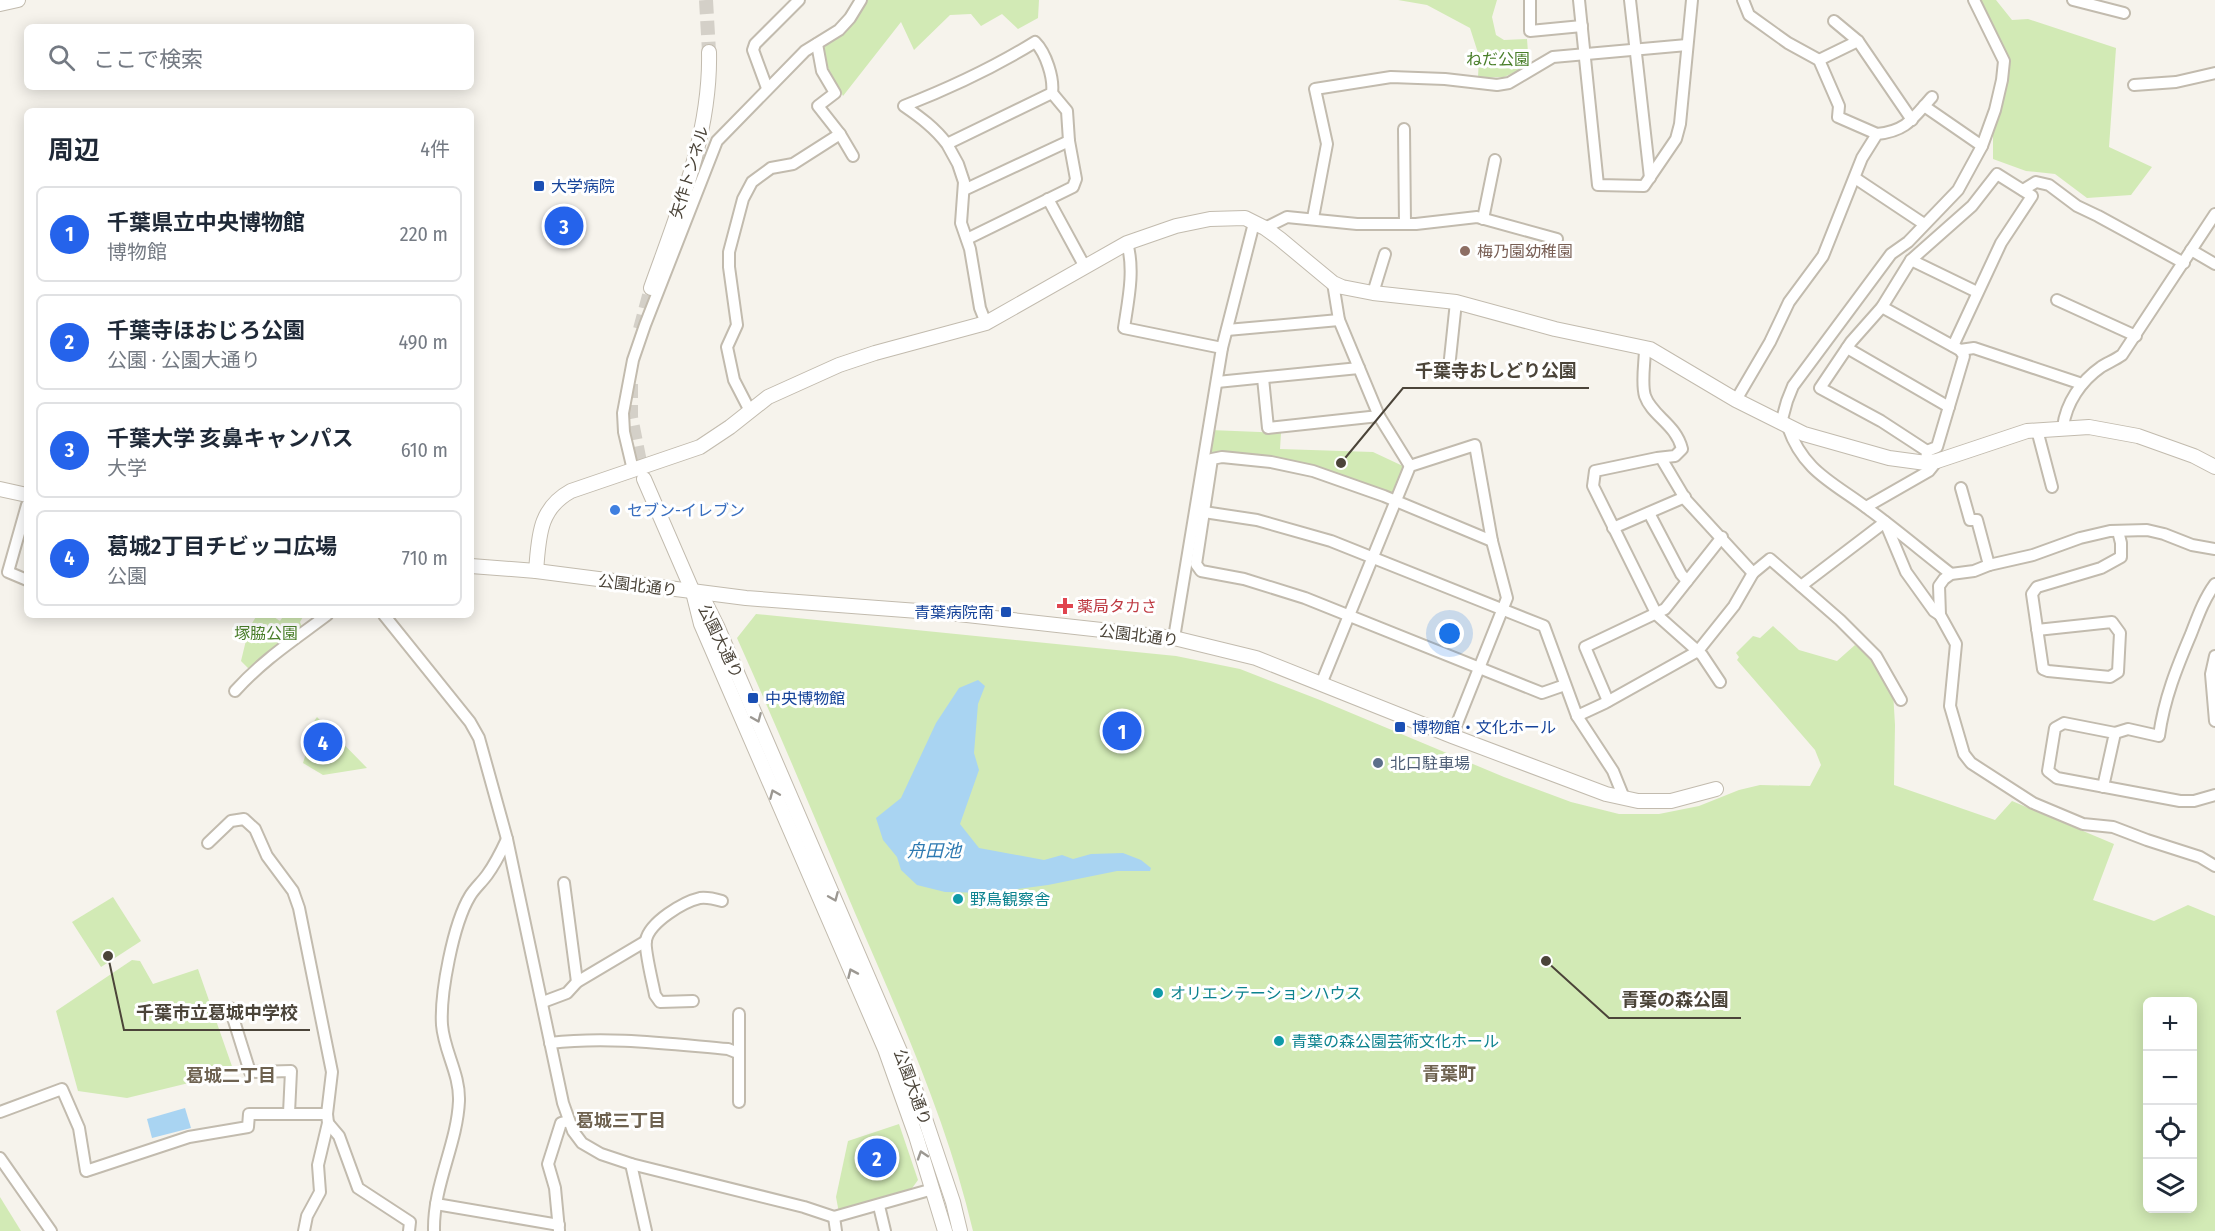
<!DOCTYPE html>
<html lang="ja">
<head>
<meta charset="utf-8">
<style>
	:root { --surface:#fff; --page:#f2f2f3; --text:#1f2937; --muted:#747a83; --line:#e0e1e3; --accent:#2563eb }
	body { margin:0; font-family:"Fira Sans Condensed","Noto Sans JP",sans-serif; background:var(--page); color:var(--text) }
	.controls { position:absolute; right:18px; bottom:18px; display:grid; overflow:hidden; border-radius:9px; box-shadow:0 3px 15px #0003 }
	.controls button { width:54px; height:54px; display:grid; place-items:center; padding:0; border:0; border-bottom:2px solid var(--line); background:var(--surface); color:var(--text); font:30px sans-serif }
	.you { position:absolute; left:1450px; top:634px; width:21px; height:21px; margin:-15px; border:4px solid #fff; border-radius:50%; background:#1a73e8; box-shadow:0 0 0 9px #1a73e833 }
	.badge { display:grid; place-items:center; width:39px; height:39px; border-radius:50%; background:var(--accent); color:#fff; font-size:20px; font-weight:700 }
	.pin { position:absolute; translate:-50% -50%; border:3px solid #fff; box-shadow:0 2px 6px #0006 }
	.list { margin:0; padding:0; list-style:none }
	h2 { display:flex; justify-content:space-between; align-items:center; height:78px; margin:0; padding:0 24px; font-size:26px }
	h2 small { font-size:20px; font-weight:400; color:var(--muted) }
	.list li { display:grid; grid-template-columns:39px 1fr auto; gap:18px; align-items:center; box-sizing:border-box; height:96px; margin:0 12px 12px; padding:0 12px; border:2px solid var(--line); border-radius:9px }
	.list b { display:block; font-size:22px; white-space:nowrap }
	.list p { margin:0; font-size:20px; white-space:nowrap; color:var(--muted) }
	.list em { font-size:20px; font-style:normal; color:var(--muted) }
	.icon { flex:none; width:33px; height:33px; fill:none; stroke:currentColor; stroke-width:2; stroke-linecap:round; stroke-linejoin:round }
	.map { position:relative; flex:none; width:2215px; height:1231px; overflow:hidden }
	.search { position:absolute; background:var(--surface); box-shadow:0 3px 15px #0003; left:24px; top:24px; width:450px; height:66px; display:flex; align-items:center; gap:15px; box-sizing:border-box; padding:0 21px; border-radius:9px; color:var(--muted); font-size:22px }
	.panel { position:absolute; background:var(--surface); box-shadow:0 3px 15px #0003; left:24px; top:108px; width:450px; height:510px; border-radius:9px }
	.map>svg:first-child { display:block }
</style>
</head>
<body>
<div class="map">
<svg width="2215" height="1231" viewBox="0 0 2215 1231">
	<rect width="100%" height="100%" fill="#f6f3ec"/>
	<!-- green -->
	<g fill="#d2eab5" fill-rule="evenodd">
		<path d="M 863,0 L 1039,0 L 1038,18 L 1018,29 L 1002,14 L 981,26 L 971,14 L 950,15 L 914,50 L 901,22 L 843,96 L 825,62 L 822,43 Z"/>
		<path d="M 1398,0 L 1497,0 L 1492,17 L 1496,35 L 1504,40 L 1527,39 L 1529,66 L 1504,77 L 1478,78 L 1479,56 L 1470,28 L 1427,5 Z"/>
		<path d="M 1977,0 L 1996,0 L 2012,20 L 2028,19 L 2116,48 L 2109,147 L 2152,167 L 2131,195 L 2087,198 L 2055,174 L 2026,171 L 1993,159 L 1993,107 L 2007,58 Z"/>
		<path d="M 1210,430 L 1281,433 L 1280,449 L 1373,452 L 1405,467 L 1391,497 L 1272,460 L 1207,453 Z"/>
		<path d="M 756,614 L 1176,656 L 1240,669 L 1320,700 L 1504,777 L 1571,802 L 1619,814 L 1659,814 L 1699,806 L 1739,790 L 1760,785 L 1810,786 L 1821,765 L 1815,750 L 1737,660 L 1739,657 L 1736,653 L 1753,636 L 1760,638 L 1773,626 L 1799,650 L 1837,661 L 1855,645 L 1868,655 L 1893,691 L 1895,725 L 1894,785 L 1995,820 L 2012,801 L 2114,844 L 2093,900 L 2154,921 L 2188,905 L 2215,916 L 2215,1231 L 973,1231 C 947,1120 900,1017 855,913 C 816,821 778,729 737,638 ZM 2148,1002 L 2192,1002 L 2192,1208 L 2148,1208 Z"/>
		<path d="M 257,615 L 271,615 L 280,621 L 284,615 L 304,615 L 300,622 L 303,630 L 251,671 L 241,661 L 249,628 Z"/>
		<path d="M 317,717 L 367,768 L 323,775 L 303,763 L 308,747 L 303,737 Z"/>
		<path d="M 113,897 L 141,941 L 101,967 L 72,922 Z"/>
		<path d="M 132,960 L 140,961 L 153,984 L 198,969 L 234,1072 L 127,1098 L 78,1091 L 56,1011 Z"/>
		<path d="M 899,1124 L 918,1180 L 910,1191 L 839,1213 L 836,1197 L 848,1141 Z"/>
		<path d="M 0,1197 L 21,1231 L 0,1231 Z"/>
	</g>
	<!-- water -->
	<g fill="#a9d4f2">
		<path d="M 978,680 L 985,686 L 978,704 L 974,753 L 979,770 L 960,824 L 979,848 L 1044,860 L 1062,855 L 1073,859 L 1091,854 L 1123,853 L 1141,860 L 1151,868 L 1150,871 L 1117,871 L 1048,885 L 988,893 L 945,892 L 917,885 L 901,870 L 897,857 L 883,840 L 876,818 L 901,798 L 936,723 L 959,688 Z"/>
		<path d="M 185,1108 L 191,1128 L 152,1138 L 147,1119 Z"/>
	</g>
	<g fill="none" stroke-linecap="round" stroke-linejoin="round">
		<!-- tertiary-tunnel -->
		<g stroke="#d4d0c8" stroke-width="14" stroke-dasharray="14 7" stroke-linecap="butt">
			<path d="M 706,0 L 709,52"/>
			<path d="M 640,329 L 651,288"/>
			<path d="M 631,384 L 631,417 L 643,477"/>
		</g>
		<!-- minor casing -->
		<g stroke="#c2bbae" stroke-width="14">
			<g id="minor">
				<path d="M 1530,0 L 1530,31 L 1582,26"/>
				<path d="M 1579,0 L 1598,185 L 1644,186 L 1676,139 L 1680,124 L 1692,0"/>
				<path d="M 1630,0 L 1650,178"/>
				<path d="M 1743,0 L 1749,15 L 1788,43 L 1819,60 L 1839,106 L 1838,117 L 1877,134"/>
				<path d="M 2073,0 L 2124,13"/>
				<path d="M 1834,21 L 1858,41 L 1912,120"/>
				<path d="M 817,44 L 822,71 L 835,93 L 818,106 L 840,134 L 853,156"/>
				<path d="M 1819,60 L 1858,41"/>
				<path d="M 2134,85 L 2176,82 L 2215,73"/>
				<path d="M 767,88 L 753,50 L 755,44 L 799,0"/>
				<path d="M 1924,106 L 1982,146"/>
				<path d="M 1404,129 L 1405,224"/>
				<path d="M 947,144 L 1052,93 C 1054,78 1046,53 1035,42 C 993,68 950,88 904,106 C 920,117 935,128 947,144 L 958,164 L 964,182 L 961,223 L 970,249 L 980,308 L 986,323"/>
				<path d="M 1855,178 L 1924,224"/>
				<path d="M 964,190 L 1069,141"/>
				<path d="M 2023,190 L 2036,182 L 2049,185 L 2077,206 L 2098,216 L 2184,263"/>
				<path d="M 1048,199 L 1085,267"/>
				<path d="M 1313,218 L 1327,144 L 1315,89 L 1391,77 L 1445,79 L 1497,85 L 1509,83 L 1553,57 L 1687,45"/>
				<path d="M 1483,219 L 1495,160"/>
				<path d="M 1265,228 L 1287,217 L 1357,224 L 1416,224 L 1477,217 L 1557,239"/>
				<path d="M 967,239 L 1073,187 L 1076,179 L 1069,141 L 1067,111 L 1052,93"/>
				<path d="M 1127,243 C 1135,270 1128,301 1124,328 L 1222,348"/>
				<path d="M 2191,250 L 2215,264"/>
				<path d="M 1911,260 L 1977,292"/>
				<path d="M 1333,283 L 1339,320 L 1379,416 L 1410,466"/>
				<path d="M 1373,293 L 1385,254"/>
				<path d="M 2057,300 L 2136,336"/>
				<path d="M 1882,307 L 1960,350 L 1964,356 L 1937,447 L 1927,451"/>
				<path d="M 1227,330 L 1339,320"/>
				<path d="M 1645,348 C 1645,362 1641,383 1645,396 C 1652,416 1676,424 1682,449 L 1675,456 L 1657,458 L 1595,471 L 1593,486 L 1657,615 L 1702,655 L 1720,682"/>
				<path d="M 1847,348 L 1949,407"/>
				<path d="M 1960,350 L 1974,348 L 2082,384"/>
				<path d="M 1449,368 L 1456,302"/>
				<path d="M 1263,378 L 1268,428 L 1379,416"/>
				<path d="M 1217,382 L 1359,368"/>
				<path d="M 1736,400 L 1770,342 L 1789,302 L 1823,256 L 1862,158 L 1877,134 C 1907,131 1913,118 1932,97"/>
				<path d="M 750,411 L 734,380 L 727,347 L 737,325 L 729,267 L 729,252 L 743,199 L 752,182 L 771,168 L 793,164 L 840,134"/>
				<path d="M 1781,423 L 1787,401 L 1793,386 L 1891,254 L 1908,242 L 1958,190 L 1982,146 L 1995,110 L 2002,80 L 2004,61 L 1974,0"/>
				<path d="M 1788,427 C 1804,473 1835,483 1871,511 C 1898,531 1924,553 1951,574"/>
				<path d="M 2063,427 C 2066,403 2081,381 2101,367 C 2107,363 2115,360 2122,355 L 2215,214"/>
				<path d="M 2037,430 L 2052,487"/>
				<path d="M 1661,458 L 1686,500 L 1753,573"/>
				<path d="M 1926,463 L 1927,451 L 1881,421 L 1820,388 L 1851,342 L 1882,307 L 1911,260 L 1972,206 L 1997,174 L 2032,196 L 2001,243 L 1953,346"/>
				<path d="M 633,470 L 624,432 L 623,413 L 633,360 L 645,325 L 717,141 L 805,51 L 839,30 L 850,18 L 861,0"/>
				<path d="M 1961,488 L 1970,520 L 1977,520 L 1989,565 L 1974,571 L 1951,574 L 1944,579 L 1939,586 L 1940,615 L 1956,644 L 1950,706 L 1964,754 L 1971,763 L 2033,803 L 2083,824 L 2113,827 L 2147,840 L 2200,857 L 2215,866"/>
				<path d="M 27,505 L 8,572 L 27,580"/>
				<path d="M 1866,507 L 1929,471 L 1937,461"/>
				<path d="M 1204,512 L 1257,520 L 1331,541 L 1544,626 L 1577,716 L 1613,771 L 1624,798"/>
				<path d="M 1649,513 L 1681,574 L 1687,581"/>
				<path d="M 1613,528 L 1685,497"/>
				<path d="M 1492,541 L 1384,496 L 1313,471 L 1271,462 L 1222,457 L 1212,459 L 1196,564 L 1201,571 L 1244,579 L 1305,598 L 1542,693 L 1565,685"/>
				<path d="M 1989,565 L 2033,555 L 2080,538 L 2110,531 L 2147,530 L 2164,534 L 2192,545 L 2215,549"/>
				<path d="M 1801,586 L 1885,522 L 1906,572 L 1934,611 L 1940,615"/>
				<path d="M 384,615 L 470,722 L 479,738 L 507,839 L 563,1103 L 573,1131 L 582,1143 L 601,1154 L 631,1164 L 804,1207 L 834,1217 L 933,1189"/>
				<path d="M 2037,630 L 2112,622 L 2120,633 L 2118,672 L 2110,677 L 2048,671 L 2043,669 L 2032,594 L 2037,587 L 2101,568 L 2121,557 L 2121,543 L 2118,531"/>
				<path d="M 1174,638 L 1222,348 L 1254,223"/>
				<path d="M 2215,656 L 2211,674 L 2215,721"/>
				<path d="M 1321,684 L 1410,466 L 1475,445 L 1492,541 L 1507,598 L 1452,736"/>
				<path d="M 235,691 C 264,659 294,640 327,615"/>
				<path d="M 1608,701 L 1585,647 L 1665,609 L 1722,537"/>
				<path d="M 1577,716 L 1605,703 L 1698,651 L 1734,606 L 1753,573 L 1770,559 L 1840,620 L 1876,656 L 1901,700"/>
				<path d="M 2115,733 L 2128,729 L 2159,736 C 2164,699 2177,667 2191,634 C 2198,616 2204,599 2215,584"/>
				<path d="M 2103,787 L 2115,733 L 2064,723 L 2055,728 L 2048,771 L 2057,778 L 2180,801 L 2194,801 L 2215,795"/>
				<path d="M 208,843 L 231,821 L 244,819 L 255,829 L 267,856 L 293,891 L 299,908 L 332,1072 L 327,1114 L 328,1123 L 318,1165 L 320,1192 L 307,1216 L 304,1231"/>
				<path d="M 564,883 L 577,982"/>
				<path d="M 693,1001 L 660,1002 L 655,995 C 653,984 644,949 646,940 C 650,922 683,902 700,898 C 708,897 715,899 722,901"/>
				<path d="M 543,1002 L 567,993 L 577,982 L 646,941"/>
				<path d="M 230,1008 L 250,1072 L 291,1071 L 289,1113"/>
				<path d="M 550,1043 C 609,1036 669,1044 728,1049 L 738,1053"/>
				<path d="M 739,1102 L 739,1014"/>
				<path d="M 0,1112 L 62,1089 L 79,1128 L 86,1171 L 189,1137 L 248,1127 L 249,1114 L 327,1114"/>
				<path d="M 328,1123 L 339,1136 L 358,1188 L 410,1222 L 409,1231"/>
				<path d="M 0,1158 L 51,1231"/>
				<path d="M 631,1164 L 646,1231"/>
				<path d="M 436,1204 L 559,1225"/>
				<path d="M 879,1206 L 885,1231"/>
				<path d="M 834,1217 L 836,1231"/>
				<path d="M 559,1230 L 555,1188 L 548,1164 L 561,1123 L 568,1121"/>
				<path d="M 434,1231 C 433,1185 457,1145 459,1101 C 460,1074 444,1051 442,1025 C 440,994 453,924 470,896 C 474,889 482,882 487,875 C 495,864 501,852 507,839"/>
			</g>
		</g>
		<!-- tertiary casing -->
		<g stroke="#c2bbae" stroke-width="16">
			<g id="tertiary">
				<path d="M 0,4 L 18,0"/>
				<path d="M 651,288 C 678,212 711,134 709,52"/>
				<path d="M 644,479 L 693,592 L 701,624 L 885,1049 L 916,1136 L 945,1231"/>
				<path d="M 0,489 L 27,495"/>
				<path d="M 471,566 L 536,571 L 746,598 L 958,614 L 1174,638 L 1256,658 L 1452,736 L 1606,794 L 1638,801 L 1671,801 L 1716,789"/>
				<path d="M 536,571 C 539,538 538,509 571,491 L 700,447 L 730,427 L 768,397 L 839,365 L 875,353 L 986,323 L 1127,243 L 1176,226 L 1210,219 L 1245,218 L 1265,228 L 1280,239 L 1333,283 L 1342,287 L 1373,293 L 1456,302 L 1555,329 L 1650,349 L 1736,400 L 1804,434 L 1889,458 L 1926,463 L 1937,461 L 2027,431 L 2089,427 L 2138,436 L 2194,456 L 2215,467"/>
				<path d="M 693,592 L 706,604 L 717,626 L 911,1077 L 953,1202 L 960,1231"/>
			</g>
		</g>
		<!-- minor -->
		<use href="#minor" stroke="#fff" stroke-width="10"/>
		<!-- tertiary -->
		<use href="#tertiary" stroke="#fff" stroke-width="14"/>
	</g>
	<!-- one-way arrows -->
	<defs><path id="oneway-chevron" d="M-2-3.5L2.5 0L-2 3.5" fill="none" stroke-width="1.6" stroke-linecap="round" stroke-linejoin="round" transform="scale(1.5)"/></defs>
	<g stroke="#9c9892">
		<use href="#oneway-chevron" transform="translate(757 718) rotate(67)"/>
		<use href="#oneway-chevron" transform="translate(774 794) rotate(-113)"/>
		<use href="#oneway-chevron" transform="translate(834 897) rotate(67)"/>
		<use href="#oneway-chevron" transform="translate(852 973) rotate(-114)"/>
		<use href="#oneway-chevron" transform="translate(922 1155) rotate(-108)"/>
	</g>
	<!-- markers -->
	<g fill="#1a4fb4" stroke="#fff" stroke-width="2">
		<rect x="533" y="180" width="12" height="12" rx="3"/>
		<rect x="1000" y="606" width="12" height="12" rx="3"/>
		<rect x="747" y="692" width="12" height="12" rx="3"/>
		<rect x="1394" y="721" width="12" height="12" rx="3"/>
	</g>
	<circle fill="#8d6e63" stroke="#fff" stroke-width="2" cx="1465" cy="251" r="6"/>
	<circle fill="#3f7fe0" stroke="#fff" stroke-width="2" cx="615" cy="510" r="6"/>
	<path fill="#e0444e" stroke="#fff" stroke-width="2" d="M1062 597h6v6h6v6h-6v6h-6v-6h-6v-6h6z"/>
	<circle fill="#5c6f8a" stroke="#fff" stroke-width="2" cx="1378" cy="763" r="6"/>
	<g fill="#0f9aa8" stroke="#fff" stroke-width="2">
		<circle cx="958" cy="899" r="6"/>
		<circle cx="1158" cy="993" r="6"/>
		<circle cx="1279" cy="1041" r="6"/>
	</g>
	<g text-anchor="middle" stroke-width="6" stroke-linejoin="round" paint-order="stroke">
		<!-- park labels -->
		<g font-size="16" fill="#4a7f2a" stroke="#fff">
			<text x="1498" y="65">ねだ公園</text>
			<text x="266" y="639">塚脇公園</text>
		</g>
		<!-- street labels -->
		<g font-size="16" fill="#4b4439" stroke="#fff">
			<text transform="translate(689 172) rotate(-73)" y="6">矢作トンネル</text>
			<text transform="translate(638 585) rotate(7)" y="6">公園北通り</text>
			<text transform="translate(1139 635) rotate(7)" y="6">公園北通り</text>
			<text transform="translate(721 641) rotate(64)" y="6">公園大通り</text>
			<text transform="translate(913 1087) rotate(70)" y="6">公園大通り</text>
		</g>
		<!-- transit labels -->
		<g font-size="16" fill="#164399" stroke="#fff" text-anchor="start">
			<text x="551" y="192">大学病院</text>
			<text x="994" y="618" text-anchor="end">青葉病院南</text>
			<text x="765" y="704">中央博物館</text>
			<text x="1412" y="733">博物館・文化ホール</text>
		</g>
		<!-- education labels -->
		<g font-size="16" fill="#785e54" stroke="#fff" text-anchor="start">
			<text x="1477" y="257">梅乃園幼稚園</text>
		</g>
		<!-- shop labels -->
		<g font-size="16" fill="#366cbe" stroke="#fff" text-anchor="start">
			<text x="627" y="516">セブン-イレブン</text>
		</g>
		<!-- health labels -->
		<g font-size="16" fill="#be3a42" stroke="#fff" text-anchor="start">
			<text x="1077" y="612">薬局タカさ</text>
		</g>
		<!-- service labels -->
		<g font-size="16" fill="#4e5e75" stroke="#fff" text-anchor="start">
			<text x="1390" y="769">北口駐車場</text>
		</g>
		<!-- culture labels -->
		<g font-size="16" fill="#0d838f" stroke="#fff" text-anchor="start">
			<text x="970" y="905">野鳥観察舎</text>
			<text x="1170" y="999">オリエンテーションハウス</text>
			<text x="1291" y="1047">青葉の森公園芸術文化ホール</text>
		</g>
		<!-- water labels -->
		<g font-size="18" font-style="italic" fill="#2e7ab2" stroke="#fff">
			<text x="934" y="857">舟田池</text>
		</g>
		<!-- neighbourhood labels -->
		<g font-size="18" font-weight="bold" fill="#6e6250" stroke="#fff">
			<text x="1449" y="1080">青葉町</text>
			<text x="231" y="1082">葛城二丁目</text>
			<text x="621" y="1127">葛城三丁目</text>
		</g>
	</g>
	<!-- callouts -->
	<path fill="none" stroke="#4b4439" stroke-width="2" d="M1341 463L1403 388H1589M1546 961L1609 1018H1741M108 956L124 1030H310"/>
	<g fill="#4b4439" stroke="#fff" stroke-width="2">
		<circle cx="1341" cy="463" r="6"/>
		<circle cx="1546" cy="961" r="6"/>
		<circle cx="108" cy="956" r="6"/>
	</g>
	<g font-size="18" text-anchor="middle" font-weight="bold" fill="#4b4439" stroke="#fff" stroke-width="6" stroke-linejoin="round" paint-order="stroke">
		<text x="1496" y="377">千葉寺おしどり公園</text>
		<text x="1675" y="1006">青葉の森公園</text>
		<text x="217" y="1019">千葉市立葛城中学校</text>
	</g>
</svg>
<div class="controls">
<button>+</button>
<button>−</button>
<button><svg class="icon" aria-label="locate" viewBox="0 0 24 24"><circle cx="12" cy="12" r="6"/><path d="M12 2v4M12 18v4M2 12h4M18 12h4"/></svg></button>
<button><svg class="icon" aria-label="layers" viewBox="0 0 24 24"><path d="M12 4l9 5-9 5-9-5zM3 14l9 5 9-5"/></svg></button>
</div>
<div class="you"></div>
<div class="pin badge" style="left:1122px;top:731px">1</div>
<div class="pin badge" style="left:877px;top:1158px">2</div>
<div class="pin badge" style="left:564px;top:226px">3</div>
<div class="pin badge" style="left:323px;top:742px">4</div>
<div class="search"><svg class="icon" aria-label="search" viewBox="0 0 24 24"><circle cx="10" cy="10" r="6"/><path d="M15 15l6 6"/></svg>ここで検索</div>
<section class="panel">
<h2>周辺<small>4件</small></h2>
<ul class="list">
<li><span class="badge">1</span><div><b>千葉県立中央博物館</b><p>博物館</p></div><em>220 m</em></li>
<li><span class="badge">2</span><div><b>千葉寺ほおじろ公園</b><p>公園 · 公園大通り</p></div><em>490 m</em></li>
<li><span class="badge">3</span><div><b>千葉大学 亥鼻キャンパス</b><p>大学</p></div><em>610 m</em></li>
<li><span class="badge">4</span><div><b>葛城2丁目チビッコ広場</b><p>公園</p></div><em>710 m</em></li>
</ul>
</section>
</div>
</body>
</html>
